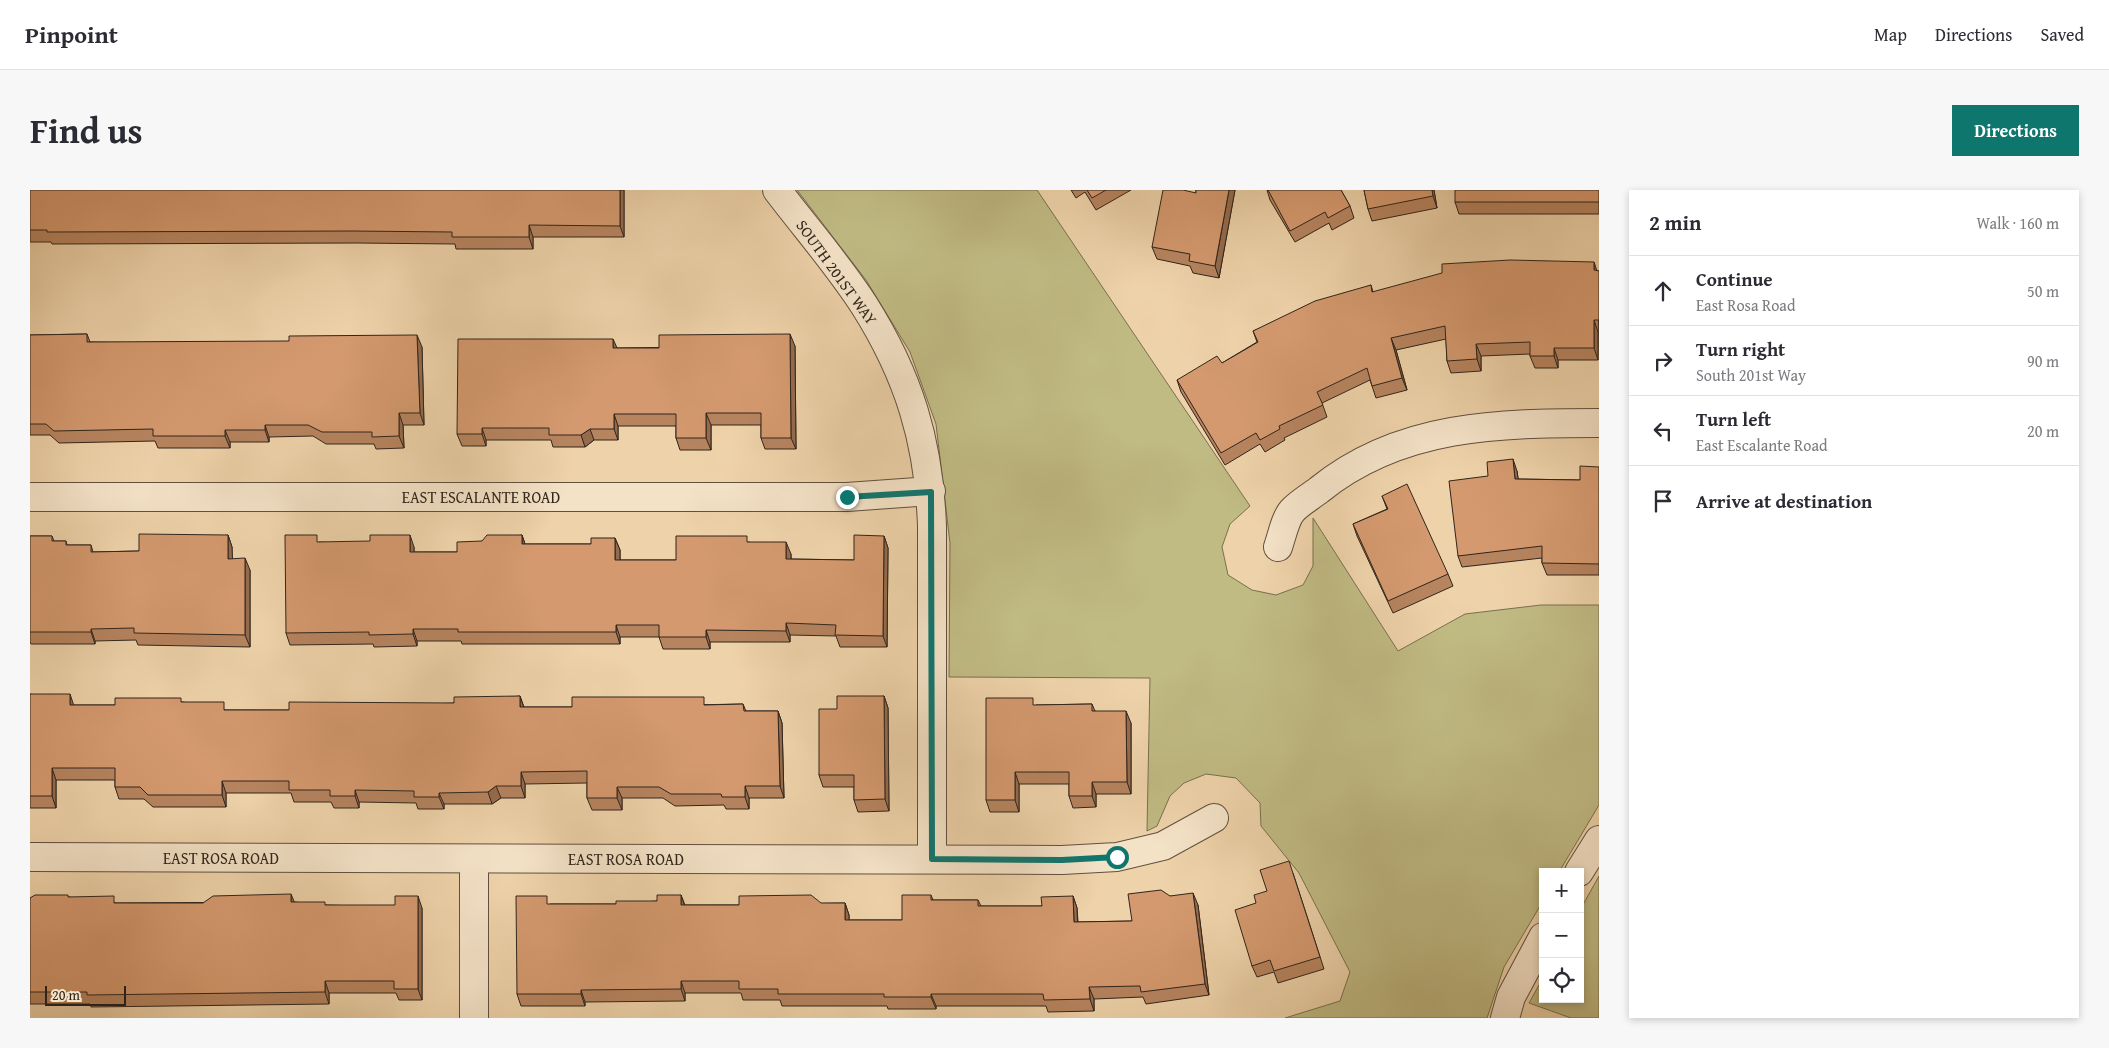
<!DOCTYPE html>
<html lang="en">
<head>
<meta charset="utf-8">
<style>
	:root { --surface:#fff; --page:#f7f7f7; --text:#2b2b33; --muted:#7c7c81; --line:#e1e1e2; --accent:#0f766e }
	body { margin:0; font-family:"Gentium Book Plus",serif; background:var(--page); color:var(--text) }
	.controls { position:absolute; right:15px; bottom:15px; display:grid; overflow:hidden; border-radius:0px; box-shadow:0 2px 8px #0003 }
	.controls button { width:45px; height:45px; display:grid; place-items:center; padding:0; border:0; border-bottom:1px solid var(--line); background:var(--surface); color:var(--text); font:25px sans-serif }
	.scale { position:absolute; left:15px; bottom:12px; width:81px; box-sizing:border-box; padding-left:5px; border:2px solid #30251c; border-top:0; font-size:14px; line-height:18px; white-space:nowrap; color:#30251c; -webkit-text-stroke:4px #f4e2c7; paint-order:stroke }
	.stop { position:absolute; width:15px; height:15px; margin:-11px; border:4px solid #0f766e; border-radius:50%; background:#fff }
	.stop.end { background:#0f766e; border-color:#fff; box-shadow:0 1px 5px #0008 }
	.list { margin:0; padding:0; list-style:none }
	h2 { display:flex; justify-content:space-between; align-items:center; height:65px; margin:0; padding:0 20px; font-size:21px }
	h2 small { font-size:16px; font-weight:400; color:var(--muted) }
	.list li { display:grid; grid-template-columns:32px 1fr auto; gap:15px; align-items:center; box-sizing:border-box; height:70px; padding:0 20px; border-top:1px solid var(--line) }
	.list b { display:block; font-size:19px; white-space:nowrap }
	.list p { margin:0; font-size:16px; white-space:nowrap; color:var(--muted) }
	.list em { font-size:16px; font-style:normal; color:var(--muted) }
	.icon { flex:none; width:28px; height:28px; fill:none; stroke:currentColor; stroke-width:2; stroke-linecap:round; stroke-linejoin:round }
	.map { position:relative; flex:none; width:1569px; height:828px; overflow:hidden; border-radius:0px }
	header { display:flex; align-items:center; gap:30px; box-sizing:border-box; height:70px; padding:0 25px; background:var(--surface); border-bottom:1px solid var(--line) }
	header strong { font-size:24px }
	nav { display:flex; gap:28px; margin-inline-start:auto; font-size:18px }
	.intro { display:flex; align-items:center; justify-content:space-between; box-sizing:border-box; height:120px; padding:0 30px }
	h1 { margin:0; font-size:35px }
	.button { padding:12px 22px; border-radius:0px; background:var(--accent); color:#fff; font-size:18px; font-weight:700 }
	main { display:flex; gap:30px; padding:0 30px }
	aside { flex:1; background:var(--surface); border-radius:0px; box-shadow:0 2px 8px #0003 }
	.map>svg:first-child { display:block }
</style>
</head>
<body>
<header>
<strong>Pinpoint</strong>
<nav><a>Map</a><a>Directions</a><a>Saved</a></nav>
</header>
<div class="intro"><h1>Find us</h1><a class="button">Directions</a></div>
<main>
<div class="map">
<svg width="1569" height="828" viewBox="0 0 1569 828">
	<rect width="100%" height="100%" fill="#eed2a9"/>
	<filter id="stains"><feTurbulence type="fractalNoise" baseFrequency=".004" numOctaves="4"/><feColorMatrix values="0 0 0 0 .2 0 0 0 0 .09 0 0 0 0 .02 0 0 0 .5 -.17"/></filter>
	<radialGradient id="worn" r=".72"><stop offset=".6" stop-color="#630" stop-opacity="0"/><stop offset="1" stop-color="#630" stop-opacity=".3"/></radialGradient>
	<!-- green -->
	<g fill="#c0ba83" stroke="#787050">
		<path d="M 767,0 L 1007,0 L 1220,316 L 1200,334 L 1192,357 L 1198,385 L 1222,400 L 1246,405 L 1273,395 L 1283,376 L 1283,328 L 1368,461 L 1435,424 L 1511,415 L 1569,415 L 1569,615 L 1529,682 L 1513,682 L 1513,711 L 1474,777 L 1457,828 L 1255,828 L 1310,811 L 1320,782 L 1269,683 L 1231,636 L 1230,613 L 1206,588 L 1176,584 L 1154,593 L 1140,606 L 1127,636 L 1117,641 L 1120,488 L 919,487 L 920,353 L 906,234 L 880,162 L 836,90 Z"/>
		<path d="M 1569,686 L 1569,828 L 1541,828 L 1499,813 L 1513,788 L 1513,809 L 1550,809 L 1550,720 Z"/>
	</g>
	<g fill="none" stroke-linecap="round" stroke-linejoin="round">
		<!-- minor casing -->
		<g stroke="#60503f" stroke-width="30">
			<g id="minor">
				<path d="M 747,0 C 775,37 809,76 834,115 C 879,186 899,252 902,336 L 902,669"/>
				<path d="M 0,307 L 817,307 L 901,301"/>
				<path d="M 1248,357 C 1252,346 1255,329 1262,321 C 1269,313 1280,307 1289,300 C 1370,234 1470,233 1569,233"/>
				<path d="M 0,667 L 1032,670 L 1087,667 L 1133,656 L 1184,628"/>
				<path d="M 444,828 L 444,669"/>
			</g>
		</g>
		<!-- tertiary casing -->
		<g stroke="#60503f" stroke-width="30">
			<g id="tertiary">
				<path d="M 1549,682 L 1569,650"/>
				<path d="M 1475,828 L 1481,807 L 1513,747"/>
			</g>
		</g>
		<!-- minor -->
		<use href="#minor" stroke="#f4e2c7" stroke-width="28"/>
		<!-- tertiary -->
		<use href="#tertiary" stroke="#f4e2c7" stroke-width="28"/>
	</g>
	<!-- wall -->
	<g fill="#b6845f" stroke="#30251c">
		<path d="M 0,0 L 594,0 L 594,47 L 503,47 L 503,59 L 426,59 L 425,54 L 326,53 L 22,54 L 21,52 L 0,52 Z"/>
		<path d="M 1041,0 L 1101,0 L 1066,20 L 1055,2 L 1046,8 Z"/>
		<path d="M 1166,0 L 1205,0 L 1189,88 L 1163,83 L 1160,76 L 1127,69 L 1122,57 L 1166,3 Z"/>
		<path d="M 1237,0 L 1311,0 L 1320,16 L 1324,28 L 1302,40 L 1299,33 L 1265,52 L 1240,10 Z"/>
		<path d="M 1334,0 L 1404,0 L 1407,18 L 1342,31 L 1338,19 Z"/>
		<path d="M 1569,0 L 1569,24 L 1429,24 L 1425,12 Z"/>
		<path d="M 1569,81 L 1568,170 L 1528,170 L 1528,178 L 1505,178 L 1500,166 L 1500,164 L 1451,166 L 1451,181 L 1421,183 L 1417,171 L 1416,149 L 1366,160 L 1377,200 L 1346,208 L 1340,190 L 1292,213 L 1297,227 L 1254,248 L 1255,250 L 1235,262 L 1230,254 L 1195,275 L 1151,202 L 1147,190 L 1192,173 L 1227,152 L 1223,141 L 1341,95 L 1343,102 Z"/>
		<path d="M 57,144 L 60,152 L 392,157 L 394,235 L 373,235 L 374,258 L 346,259 L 344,254 L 296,254 L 283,246 L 239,247 L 239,252 L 200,252 L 200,258 L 128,258 L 125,251 L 29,253 L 20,245 L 0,245 L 0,145 Z"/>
		<path d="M 765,156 L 766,259 L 735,259 L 731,248 L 731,235 L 681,235 L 681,260 L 650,260 L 646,248 L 646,236 L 588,236 L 588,250 L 564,250 L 555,257 L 523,257 L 521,250 L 456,250 L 456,256 L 432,256 L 427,244 L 587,158 Z"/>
		<path d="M 1569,277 L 1569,385 L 1517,385 L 1512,373 L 1512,368 L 1432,377 L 1428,366 L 1458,286 L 1487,281 L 1488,289 L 1550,290 Z"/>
		<path d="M 1352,306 L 1418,384 L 1423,396 L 1363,423 L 1327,346 L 1323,334 L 1357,319 Z"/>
		<path d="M 198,345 L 202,357 L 202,369 L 220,380 L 220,457 L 108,455 L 106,450 L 65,451 L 65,454 L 1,454 L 0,452 L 0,346 L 22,346 L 24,351 L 36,351 L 37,355 L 61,355 L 63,362 L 109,361 Z"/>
		<path d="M 492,345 L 495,354 L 561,354 L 585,348 L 590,360 L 590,370 L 646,370 L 719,352 L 761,364 L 761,369 L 824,370 L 854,346 L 858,358 L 857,457 L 810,457 L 806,446 L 760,445 L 760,452 L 680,452 L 680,459 L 633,459 L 629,447 L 590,447 L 590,454 L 432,454 L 431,451 L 387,451 L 387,456 L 344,457 L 343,454 L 260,455 L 256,443 L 289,352 L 384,357 L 384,362 L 427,362 L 452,351 Z"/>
		<path d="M 0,504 L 44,515 L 85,515 L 153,512 L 196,520 L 259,520 L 424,513 L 490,506 L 494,517 L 542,517 L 713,514 L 716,521 L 748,521 L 752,533 L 754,608 L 719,608 L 719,619 L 696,619 L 694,615 L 645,616 L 633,608 L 592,608 L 592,620 L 562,620 L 557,608 L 557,593 L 495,594 L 495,608 L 471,608 L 462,614 L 414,614 L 414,619 L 388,619 L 386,613 L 329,612 L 329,618 L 304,618 L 301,612 L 264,612 L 261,603 L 196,603 L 196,617 L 123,617 L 114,609 L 89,609 L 85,597 L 85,590 L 26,590 L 26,618 L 0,618 Z"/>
		<path d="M 854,506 L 858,518 L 859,621 L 828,622 L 824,610 L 824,597 L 793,597 L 789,585 L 807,519 Z"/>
		<path d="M 1062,514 L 1065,521 L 1101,533 L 1101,604 L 1066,604 L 1066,617 L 1043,618 L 1039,606 L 1039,594 L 989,594 L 989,622 L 960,622 L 956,610 L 1006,515 Z"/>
		<path d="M 1263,683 L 1294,779 L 1248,793 L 1244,782 L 1227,787 L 1222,776 L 1226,713 L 1237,701 Z"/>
		<path d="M 651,705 L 655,715 L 709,715 L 815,713 L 819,725 L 819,730 L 872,730 L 901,705 L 903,710 L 948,710 L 951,716 L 1012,716 L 1043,706 L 1047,718 L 1048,732 L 1102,731 L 1140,706 L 1168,715 L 1179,805 L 1116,814 L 1113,807 L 1064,809 L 1064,821 L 1018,822 L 1016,816 L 906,816 L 906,819 L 858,819 L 857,816 L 752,816 L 750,810 L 713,810 L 711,803 L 655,803 L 655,811 L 555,812 L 555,816 L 491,816 L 487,804 L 520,714 L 586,714 L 627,711 Z"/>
		<path d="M 39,707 L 86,713 L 264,712 L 296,715 L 392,718 L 392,810 L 369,810 L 366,803 L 299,803 L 299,814 L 61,817 L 60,814 L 0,814 L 0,708 Z"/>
	</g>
	<!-- shaded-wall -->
	<g fill="#946b4d" stroke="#30251c">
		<path d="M 590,0 L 594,0 L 594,47 L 590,36 Z"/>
		<path d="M 1199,0 L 1205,0 L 1189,88 L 1185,76 Z"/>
		<path d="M 1402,0 L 1404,0 L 1407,18 L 1403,6 Z"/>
		<path d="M 499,35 L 503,47 L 503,59 L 499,47 Z"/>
		<path d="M 1564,72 L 1568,84 L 1564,80 Z"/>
		<path d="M 1564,130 L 1568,142 L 1568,170 L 1564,158 Z"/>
		<path d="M 760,144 L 765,156 L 766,259 L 761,248 Z"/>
		<path d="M 387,145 L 392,157 L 394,235 L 390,223 Z"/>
		<path d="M 1361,148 L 1366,160 L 1377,200 L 1372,188 Z"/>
		<path d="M 583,149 L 588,160 L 583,158 Z"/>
		<path d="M 1446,154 L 1451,166 L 1451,181 L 1447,169 Z"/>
		<path d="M 1524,158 L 1528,170 L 1528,178 L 1524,166 Z"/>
		<path d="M 369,223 L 373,235 L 374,258 L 369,246 Z"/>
		<path d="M 676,223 L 681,235 L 681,260 L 676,248 Z"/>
		<path d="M 584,224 L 588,236 L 588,250 L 584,239 Z"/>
		<path d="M 235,235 L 239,247 L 239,252 L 235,240 Z"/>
		<path d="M 452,238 L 456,250 L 456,256 L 452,244 Z"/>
		<path d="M 560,239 L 564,250 L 555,257 L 551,245 Z"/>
		<path d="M 195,240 L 200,252 L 200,258 L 195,246 Z"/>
		<path d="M 1483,269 L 1487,281 L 1490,301 L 1485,289 Z"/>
		<path d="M 198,345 L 202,357 L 203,381 L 198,369 Z"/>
		<path d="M 380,345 L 384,357 L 384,374 L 380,362 Z"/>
		<path d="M 492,345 L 496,357 L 492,354 Z"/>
		<path d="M 854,346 L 858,358 L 857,457 L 853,446 Z"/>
		<path d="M 585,348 L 590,360 L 590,382 L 585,370 Z"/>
		<path d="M 756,352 L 761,364 L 761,381 L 756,369 Z"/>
		<path d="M 215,368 L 220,380 L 220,457 L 215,445 Z"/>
		<path d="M 756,433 L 760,445 L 760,452 L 756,441 Z"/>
		<path d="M 586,435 L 590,447 L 590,454 L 586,442 Z"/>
		<path d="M 61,439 L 65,451 L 65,454 L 61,442 Z"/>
		<path d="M 383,439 L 387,451 L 387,456 L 383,444 Z"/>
		<path d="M 676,440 L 680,452 L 680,459 L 676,447 Z"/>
		<path d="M 40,504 L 44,516 L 40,515 Z"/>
		<path d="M 490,506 L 494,518 L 490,517 Z"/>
		<path d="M 854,506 L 858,518 L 859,621 L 855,609 Z"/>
		<path d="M 748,521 L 752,533 L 754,608 L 750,596 Z"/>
		<path d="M 1096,521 L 1101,533 L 1101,604 L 1097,592 Z"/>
		<path d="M 22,578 L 26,590 L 26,618 L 22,606 Z"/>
		<path d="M 491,582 L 495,594 L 495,608 L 491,596 Z"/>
		<path d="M 985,582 L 989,594 L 989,622 L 985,610 Z"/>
		<path d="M 192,591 L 196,603 L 196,617 L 192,605 Z"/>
		<path d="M 1062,592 L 1066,604 L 1066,617 L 1062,606 Z"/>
		<path d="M 466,596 L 471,608 L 462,614 L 458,602 Z"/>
		<path d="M 715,596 L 719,608 L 719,619 L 715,607 Z"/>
		<path d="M 587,597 L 592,608 L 592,620 L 587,608 Z"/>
		<path d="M 325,600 L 329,612 L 329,618 L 325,606 Z"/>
		<path d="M 409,603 L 414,614 L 414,619 L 409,607 Z"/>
		<path d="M 1163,703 L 1168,715 L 1179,805 L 1175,794 Z"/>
		<path d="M 261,704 L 266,716 L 261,712 Z"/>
		<path d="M 651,705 L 655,717 L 651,715 Z"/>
		<path d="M 388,706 L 392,718 L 392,810 L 388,799 Z"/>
		<path d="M 1043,706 L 1047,718 L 1048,744 L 1044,732 Z"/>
		<path d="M 815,713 L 819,725 L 819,742 L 815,730 Z"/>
		<path d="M 295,791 L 299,803 L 299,814 L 295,802 Z"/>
		<path d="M 651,791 L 655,803 L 655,811 L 651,799 Z"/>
		<path d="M 1059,797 L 1064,809 L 1064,821 L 1060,809 Z"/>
		<path d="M 551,800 L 555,812 L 555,816 L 551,804 Z"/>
		<path d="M 901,804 L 906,816 L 906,819 L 901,807 Z"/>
	</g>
	<!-- building -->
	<g fill="#d4996e" stroke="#30251c">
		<path d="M 0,0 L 590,0 L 590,36 L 499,35 L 499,47 L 422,47 L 422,42 L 322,41 L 17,42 L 17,40 L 0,40 Z"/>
		<path d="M 1057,0 L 1076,0 L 1062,8 Z"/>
		<path d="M 1133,0 L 1153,0 L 1166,3 L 1166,0 L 1199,0 L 1185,76 L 1159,71 L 1160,64 L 1122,57 Z"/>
		<path d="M 1238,0 L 1311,0 L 1320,16 L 1298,28 L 1295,22 L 1260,41 Z"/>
		<path d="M 1334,0 L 1402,0 L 1403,6 L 1338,19 Z"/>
		<rect x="1425" y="0" width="144" height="12"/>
		<path d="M 1480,70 L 1564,72 L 1564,80 L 1569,81 L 1569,130 L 1564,130 L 1564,158 L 1524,158 L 1524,166 L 1500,166 L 1500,152 L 1446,154 L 1447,169 L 1417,171 L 1415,136 L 1361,148 L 1372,188 L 1342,196 L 1337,178 L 1287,202 L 1293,215 L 1249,236 L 1250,239 L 1230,250 L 1226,243 L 1191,263 L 1147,190 L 1187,166 L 1192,173 L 1228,152 L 1223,141 L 1285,111 L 1341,95 L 1342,102 L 1412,83 L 1412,74 Z"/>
		<path d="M 57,144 L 57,152 L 259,151 L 259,146 L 387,145 L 390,223 L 369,223 L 369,246 L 342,247 L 342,242 L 292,242 L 278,235 L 235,235 L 235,240 L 195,240 L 195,246 L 123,246 L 123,239 L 24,241 L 16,234 L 0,234 L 0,145 Z"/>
		<path d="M 760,144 L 761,248 L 731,248 L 731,223 L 676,223 L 676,248 L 646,248 L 646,224 L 584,224 L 584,239 L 560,239 L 551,245 L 519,245 L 519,238 L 452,238 L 452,244 L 427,244 L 428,149 L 583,149 L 583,158 L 629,158 L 629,145 Z"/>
		<path d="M 1483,269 L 1485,289 L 1550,290 L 1550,276 L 1569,277 L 1569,374 L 1512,373 L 1512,356 L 1428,366 L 1419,291 L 1458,286 L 1457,272 Z"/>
		<path d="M 1377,294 L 1418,384 L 1358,411 L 1323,334 L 1358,319 L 1352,306 Z"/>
		<path d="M 109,344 L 198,345 L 198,369 L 215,368 L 215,445 L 104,443 L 104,438 L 61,439 L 61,442 L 0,442 L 0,346 L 22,346 L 22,351 L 36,351 L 36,355 L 61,355 L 61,362 L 109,361 Z"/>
		<path d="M 255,345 L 287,345 L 287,352 L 340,351 L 340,345 L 380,345 L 380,362 L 427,362 L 427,352 L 452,351 L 457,345 L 492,345 L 492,354 L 561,354 L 561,348 L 585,348 L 585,370 L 646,370 L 646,346 L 717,346 L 717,352 L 756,352 L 756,369 L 824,370 L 824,345 L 854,346 L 853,446 L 805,445 L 806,435 L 756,433 L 756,441 L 676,440 L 676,447 L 629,447 L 629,435 L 586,435 L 586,442 L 428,442 L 428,439 L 383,439 L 383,444 L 339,445 L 339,442 L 256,443 Z"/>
		<path d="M 0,504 L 40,504 L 40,515 L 85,515 L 85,508 L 151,508 L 151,512 L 194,512 L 194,520 L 259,520 L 259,512 L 424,513 L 424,507 L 490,506 L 490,517 L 542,517 L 542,507 L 674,507 L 674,515 L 713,514 L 714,521 L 748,521 L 750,596 L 715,596 L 715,607 L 692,607 L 691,604 L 641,604 L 629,597 L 587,597 L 587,608 L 557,608 L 557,581 L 491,582 L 491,596 L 466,596 L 458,602 L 409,603 L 409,607 L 384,607 L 384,601 L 325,600 L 325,606 L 300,606 L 300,600 L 259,600 L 259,591 L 192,591 L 192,605 L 118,605 L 110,597 L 85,597 L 85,578 L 22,578 L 22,606 L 0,606 Z"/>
		<path d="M 807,506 L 854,506 L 855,609 L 824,610 L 824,585 L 789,585 L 789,519 L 807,519 Z"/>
		<path d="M 956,508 L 1003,508 L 1003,515 L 1062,514 L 1062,521 L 1096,521 L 1097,592 L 1062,592 L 1062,606 L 1039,606 L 1039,582 L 985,582 L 985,610 L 956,610 Z"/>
		<path d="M 1259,671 L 1290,767 L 1244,781 L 1240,770 L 1222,776 L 1205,720 L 1226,713 L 1224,705 L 1237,701 L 1230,680 Z"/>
		<path d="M 1131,700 L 1140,706 L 1163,703 L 1175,794 L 1111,802 L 1110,796 L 1059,797 L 1060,809 L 1014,810 L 1013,804 L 901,804 L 901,807 L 854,807 L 854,804 L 748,804 L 748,799 L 709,799 L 709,791 L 651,791 L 651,799 L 551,800 L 551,804 L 487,804 L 486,706 L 517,706 L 517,714 L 586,714 L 586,711 L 627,711 L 627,705 L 651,705 L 651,715 L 709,715 L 709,706 L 781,705 L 791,713 L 815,713 L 815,730 L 872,730 L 872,705 L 901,705 L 901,710 L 948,710 L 948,716 L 1012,716 L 1011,707 L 1043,706 L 1044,732 L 1102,731 L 1098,704 Z"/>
		<path d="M 261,704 L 261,712 L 295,712 L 295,715 L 365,715 L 365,706 L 388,706 L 388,799 L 364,799 L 364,791 L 295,791 L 295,802 L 57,805 L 57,802 L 0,802 L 0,708 L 5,705 L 38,705 L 38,707 L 84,706 L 84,713 L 173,713 L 183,706 Z"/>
	</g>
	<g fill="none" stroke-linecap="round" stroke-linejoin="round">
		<!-- route -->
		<path stroke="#0f766e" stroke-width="6" d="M 817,307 L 901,302 L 902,669 L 1032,670 L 1087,667"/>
	</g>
	<g text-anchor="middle" stroke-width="5" stroke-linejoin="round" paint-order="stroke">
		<!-- street labels -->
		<g font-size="16" fill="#30251c" stroke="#f4e2c7">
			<text transform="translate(807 82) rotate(54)" y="6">SOUTH 201ST WAY</text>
			<text x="451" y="313">EAST ESCALANTE ROAD</text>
			<text x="191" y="674">EAST ROSA ROAD</text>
			<text x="596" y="675">EAST ROSA ROAD</text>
		</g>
	</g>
	<rect width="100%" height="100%" filter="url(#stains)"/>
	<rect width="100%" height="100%" fill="url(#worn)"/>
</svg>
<div class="controls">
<button>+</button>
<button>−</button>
<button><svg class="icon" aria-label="locate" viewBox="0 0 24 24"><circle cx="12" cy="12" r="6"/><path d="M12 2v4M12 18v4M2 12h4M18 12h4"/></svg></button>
</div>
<div class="scale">20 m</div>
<div class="stop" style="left:1087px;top:667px"></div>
<div class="stop end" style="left:817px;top:307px"></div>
</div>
<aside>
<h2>2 min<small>Walk · 160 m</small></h2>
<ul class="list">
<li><svg class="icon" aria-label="ahead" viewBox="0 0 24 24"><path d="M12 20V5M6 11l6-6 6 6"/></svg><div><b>Continue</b><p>East Rosa Road</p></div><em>50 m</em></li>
<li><svg class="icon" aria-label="right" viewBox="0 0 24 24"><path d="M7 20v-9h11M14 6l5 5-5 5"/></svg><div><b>Turn right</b><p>South 201st Way</p></div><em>90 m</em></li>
<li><svg class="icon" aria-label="left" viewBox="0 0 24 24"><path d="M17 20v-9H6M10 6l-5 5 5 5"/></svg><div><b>Turn left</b><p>East Escalante Road</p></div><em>20 m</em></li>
<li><svg class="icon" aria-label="arrive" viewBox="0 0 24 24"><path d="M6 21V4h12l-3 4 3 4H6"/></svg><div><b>Arrive at destination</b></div></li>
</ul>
</aside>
</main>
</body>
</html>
